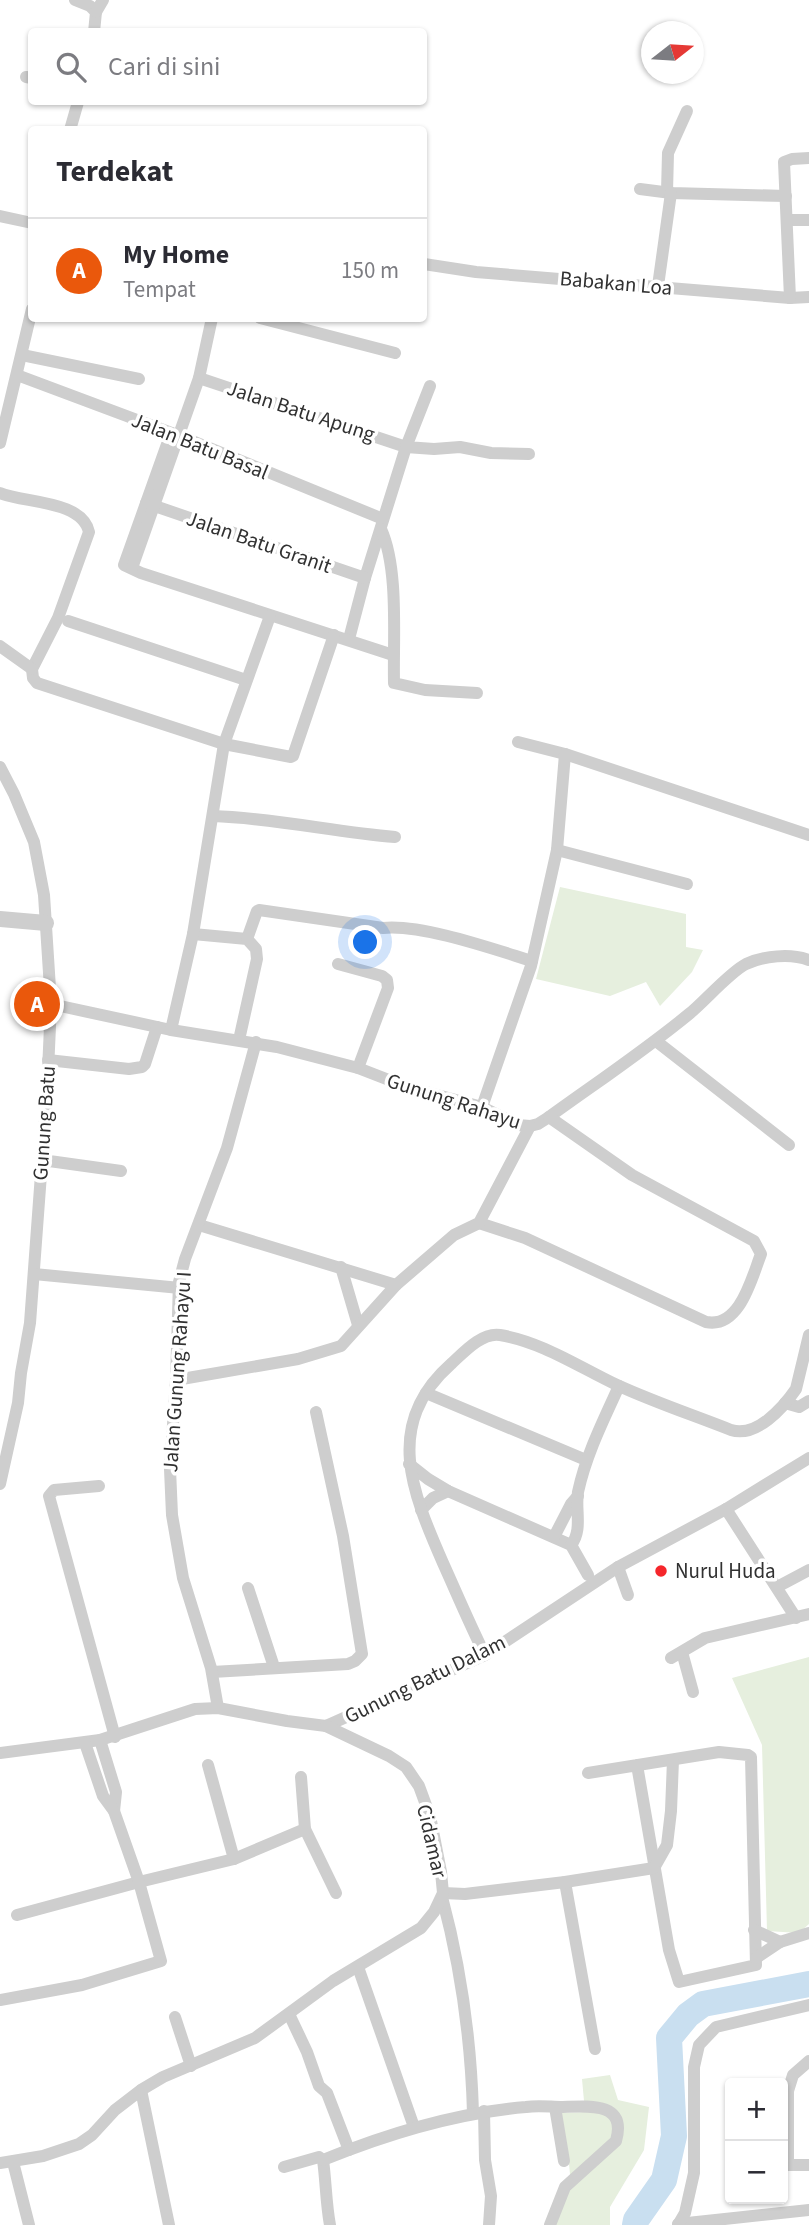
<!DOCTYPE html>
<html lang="id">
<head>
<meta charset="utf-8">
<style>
	:root { --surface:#fff; --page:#f2f2f3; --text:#2b2b33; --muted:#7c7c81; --line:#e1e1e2; --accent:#ea580c }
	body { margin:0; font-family:"Source Sans 3",sans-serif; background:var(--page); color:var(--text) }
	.controls { position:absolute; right:21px; bottom:21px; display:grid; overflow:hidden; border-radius:7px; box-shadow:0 2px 5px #0004 }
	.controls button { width:63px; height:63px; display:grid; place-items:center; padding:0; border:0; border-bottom:2px solid var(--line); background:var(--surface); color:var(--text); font:35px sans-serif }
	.compass { position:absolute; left:641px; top:21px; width:63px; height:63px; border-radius:50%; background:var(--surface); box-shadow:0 2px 5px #0004; rotate:73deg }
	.you { position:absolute; left:366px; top:943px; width:24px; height:24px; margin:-18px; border:5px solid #fff; border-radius:50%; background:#1a73e8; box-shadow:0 0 0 10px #1a73e833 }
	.badge { display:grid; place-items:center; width:46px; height:46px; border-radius:50%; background:var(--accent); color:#fff; font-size:23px; font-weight:700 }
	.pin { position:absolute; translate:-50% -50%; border:4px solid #fff; box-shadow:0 2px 7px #0006 }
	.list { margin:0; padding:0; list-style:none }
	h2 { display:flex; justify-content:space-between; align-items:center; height:91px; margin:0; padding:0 28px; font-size:30px }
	h2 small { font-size:23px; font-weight:400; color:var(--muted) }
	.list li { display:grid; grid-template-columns:46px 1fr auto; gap:21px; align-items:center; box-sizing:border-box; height:105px; padding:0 28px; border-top:2px solid var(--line) }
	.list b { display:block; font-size:26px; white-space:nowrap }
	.list p { margin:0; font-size:23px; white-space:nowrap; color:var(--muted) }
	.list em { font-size:23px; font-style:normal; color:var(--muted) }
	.icon { flex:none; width:38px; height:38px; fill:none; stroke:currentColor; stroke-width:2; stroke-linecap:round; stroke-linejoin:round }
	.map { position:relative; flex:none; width:809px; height:2225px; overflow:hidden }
	.search { position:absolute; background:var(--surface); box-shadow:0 2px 5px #0004; left:28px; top:28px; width:399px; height:77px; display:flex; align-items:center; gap:18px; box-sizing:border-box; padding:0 24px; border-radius:7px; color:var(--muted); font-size:26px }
	.panel { position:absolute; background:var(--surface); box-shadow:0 2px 5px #0004; left:28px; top:126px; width:399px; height:196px; border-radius:7px }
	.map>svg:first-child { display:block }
</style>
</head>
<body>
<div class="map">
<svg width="809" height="2225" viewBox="0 0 809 2225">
	<rect width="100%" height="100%" fill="#fff"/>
	<!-- grass -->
	<g fill="#e6efde">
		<path d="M 560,887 L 686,914 L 686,947 L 703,950 L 692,972 L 660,1006 L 646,982 L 610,996 L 536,979 Z"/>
		<path d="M 809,1657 L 809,1924 L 799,1933 L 767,1931 L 762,1745 L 732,1678 Z"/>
		<path d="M 610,2075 L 618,2100 L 649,2107 L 644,2150 L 610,2207 L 610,2225 L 554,2225 L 571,2185 L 568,2153 L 561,2113 L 585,2112 L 582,2079 Z"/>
	</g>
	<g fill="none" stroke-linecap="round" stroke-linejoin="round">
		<!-- river -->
		<path stroke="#c9dff0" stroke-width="26" d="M 635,2225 L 636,2220 L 664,2180 L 674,2136 L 669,2038 L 688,2015 L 703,2004 L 809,1984"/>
		<!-- minor -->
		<g stroke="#cecece" stroke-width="12">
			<path d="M 75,0 L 90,6 L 96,12 L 94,32"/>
			<path d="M 96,12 L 103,0"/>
			<path d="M 26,77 L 32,78"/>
			<path d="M 70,130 L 78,102"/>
			<path d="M 640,189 L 671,193 L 786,196"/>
			<path d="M 667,192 L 668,153 L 687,111"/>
			<path d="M 0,216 L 32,223"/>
			<path d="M 787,220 L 809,220"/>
			<path d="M 424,264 L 476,272 L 790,298 L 809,297"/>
			<path d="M 658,286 L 671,193"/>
			<path d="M 790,298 L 784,162 L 792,159 L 809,158"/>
			<path d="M 260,318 L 395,353"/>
			<path d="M 22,355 L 139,379"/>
			<path d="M 17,375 L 180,436 L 383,519"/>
			<path d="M 199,378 L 406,447 L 365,578 L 349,639"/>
			<path d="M 430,386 L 406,447 L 434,449 L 460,447 L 491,453 L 529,454"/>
			<path d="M 171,433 L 124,565 L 141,573 L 393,655"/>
			<path d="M 0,443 L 32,309"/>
			<path d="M 0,493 C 24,503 82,500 89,532 L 58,618 L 32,669 L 33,678 L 37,683 L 224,744 L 291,757 L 293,756 L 334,635"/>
			<path d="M 146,503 L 365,578"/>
			<path d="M 381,529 C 399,569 393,638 394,683 L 425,690 L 477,693"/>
			<path d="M 132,568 L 199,378 L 212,318"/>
			<path d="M 68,621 L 246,680"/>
			<path d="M 0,646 L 32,669"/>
			<path d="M 518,742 L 565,754 L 809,835"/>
			<path d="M 0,767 L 14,794 L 34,842 L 44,895 L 51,1004 L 47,1093 L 30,1323 L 21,1373 L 18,1403 L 0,1484"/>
			<path d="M 213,816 C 274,818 334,832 395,837"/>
			<path d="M 557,850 L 687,884"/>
			<path d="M 193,934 L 247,939 L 256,949 L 257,959 L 239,1040"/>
			<path d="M 247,939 L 257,911 L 259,910 L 383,928 C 422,924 493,949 532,961"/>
			<path d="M 338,964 L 382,976 L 387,980 L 388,988 L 358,1068"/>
			<path d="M 51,1004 L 171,1030 L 277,1047 L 358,1068 L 407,1087 L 482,1107 L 518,1125 L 530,1126 L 538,1124 L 549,1117 C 596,1083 644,1051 689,1014 C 704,1002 730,972 746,964 C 764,956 790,953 809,960"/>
			<path d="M 171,1030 L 193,934 L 224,744 L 270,616"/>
			<path d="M 656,1041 L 789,1145"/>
			<path d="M 48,1060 L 129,1069 L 142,1067 L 145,1064 L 157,1027"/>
			<path d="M 482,1107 L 531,966 L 557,850 L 565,754"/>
			<path d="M 42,1160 L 121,1171"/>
			<path d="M 479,1223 L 525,1238 L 706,1322 C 740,1329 752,1277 761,1254 L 754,1241 L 632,1175 L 549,1117"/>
			<path d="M 199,1225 L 396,1285"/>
			<path d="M 341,1267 L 358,1325"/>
			<path d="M 34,1274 L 180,1288"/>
			<path d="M 176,1380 L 298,1359 L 341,1346 L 396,1285 L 454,1235 L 479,1223 L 530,1126"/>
			<path d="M 426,1393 L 586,1460"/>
			<path d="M 785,1403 L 799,1407 L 809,1401"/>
			<path d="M 409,1464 L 428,1479 L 448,1491 L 571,1545 L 588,1575"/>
			<path d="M 99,1486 L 54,1490 L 49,1496 L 115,1737"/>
			<path d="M 726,1509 L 796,1618"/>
			<path d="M 421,1510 L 433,1498 L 448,1491"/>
			<path d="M 554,1537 L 571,1504 L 578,1496"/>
			<path d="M 571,1545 C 583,1530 575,1510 578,1492 C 586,1455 603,1421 619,1386"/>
			<path d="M 618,1567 L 628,1595"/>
			<path d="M 777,1587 L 809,1570"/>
			<path d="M 248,1588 L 274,1667"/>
			<path d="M 682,1652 L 693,1692"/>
			<path d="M 485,1655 C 470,1625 457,1594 443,1563 C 412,1492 383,1424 451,1364 C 464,1352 482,1332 500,1335 C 542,1342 579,1367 617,1385 C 654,1402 693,1415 731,1430 C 756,1438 783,1408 796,1389 L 809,1335"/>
			<path d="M 671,1658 L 705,1638 L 809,1614"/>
			<path d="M 212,1672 L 348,1664 L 355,1661 L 362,1654 L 343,1536 L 316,1412"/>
			<path d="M 218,1708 L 211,1668 L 183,1578 L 172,1515 L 170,1469 L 176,1380 L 179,1282 L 185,1259 L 227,1148 L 256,1042"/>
			<path d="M 100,1740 L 116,1792 L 114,1811"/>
			<path d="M 0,1753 L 100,1740 L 195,1709 L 218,1708 L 287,1721 L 326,1726 L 485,1655 L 618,1567 L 726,1509 L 809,1458"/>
			<path d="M 208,1765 L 234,1859"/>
			<path d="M 588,1773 L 719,1752 L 748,1755 L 751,1757 L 756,1965 L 679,1982 L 669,1950 L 637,1765"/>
			<path d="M 305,1829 L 336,1893"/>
			<path d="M 654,1868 L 667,1845 L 671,1811 L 673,1760"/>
			<path d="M 565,1882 L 595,2049"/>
			<path d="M 443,1893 L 465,1894 L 565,1882 L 654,1868"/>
			<path d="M 442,1897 C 461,1968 471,2039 473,2113"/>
			<path d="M 17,1915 L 139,1882 L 234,1859 L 305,1829 L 301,1777"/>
			<path d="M 754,1930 L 780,1942"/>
			<path d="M 756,1958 L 780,1942 L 809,1933"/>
			<path d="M 358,1967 L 414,2127"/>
			<path d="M 0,2000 L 82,1985 L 161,1961 L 139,1882 L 114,1811 L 103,1796 L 85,1743"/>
			<path d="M 289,2014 L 307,2052 L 319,2086 L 327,2093 L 349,2150"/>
			<path d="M 175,2017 L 191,2066"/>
			<path d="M 809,2061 L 793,2075 L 788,2091 L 788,2165 L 809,2165"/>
			<path d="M 141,2090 L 169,2225"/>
			<path d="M 555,2107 L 564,2161"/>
			<path d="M 484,2111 L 485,2160 L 491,2196 L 489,2225"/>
			<path d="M 323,2160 C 326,2182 326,2204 330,2225"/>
			<path d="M 13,2162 L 29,2225"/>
			<path d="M 0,2163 L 43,2156 L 79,2144 L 92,2135 L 115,2110 L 141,2090 L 163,2077 L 255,2038 L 333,1981 L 421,1928 L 434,1912 L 443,1893 L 441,1872 L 430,1816 L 419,1786 L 406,1767 L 389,1756 L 326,1726"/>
			<path d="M 284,2167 L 319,2157 L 323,2160 C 389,2133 455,2113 526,2107 C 538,2105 551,2107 563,2107 C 589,2106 627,2102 616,2141 L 565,2187 L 550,2225"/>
			<path d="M 678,2224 L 809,2210"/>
			<path d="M 678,2225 L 685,2213 L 694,2173 L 694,2067 L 699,2045 L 716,2027 L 809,2005"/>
		</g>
		<!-- tertiary -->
		<path stroke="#cecece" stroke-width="16" d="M 0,919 L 46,923"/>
	</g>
	<!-- markers -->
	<circle fill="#f5262b" stroke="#fff" stroke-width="2.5" cx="661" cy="1571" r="7"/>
	<g text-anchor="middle" stroke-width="7" stroke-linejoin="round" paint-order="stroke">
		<!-- street labels -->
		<g font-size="21" fill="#313131" stroke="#fff">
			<text transform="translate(616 283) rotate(5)" y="7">Babakan Loa</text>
			<text transform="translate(301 411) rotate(18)" y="7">Jalan Batu Apung</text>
			<text transform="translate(200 446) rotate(22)" y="7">Jalan Batu Basal</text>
			<text transform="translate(259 542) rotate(19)" y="7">Jalan Batu Granit</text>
			<text transform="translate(454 1101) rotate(18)" y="7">Gunung Rahayu</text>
			<text transform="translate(44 1123) rotate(-86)" y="7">Gunung Batu</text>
			<text transform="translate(177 1372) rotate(-86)" y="7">Jalan Gunung Rahayu I</text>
			<text transform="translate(425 1679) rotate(-26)" y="7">Gunung Batu Dalam</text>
			<text transform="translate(432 1841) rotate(77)" y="7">Cidamar</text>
		</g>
		<!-- poi labels -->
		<g font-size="21" fill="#313131" stroke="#fff" text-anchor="start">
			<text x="675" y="1578">Nurul Huda</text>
		</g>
	</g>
</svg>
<div class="controls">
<button>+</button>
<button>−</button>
</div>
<svg class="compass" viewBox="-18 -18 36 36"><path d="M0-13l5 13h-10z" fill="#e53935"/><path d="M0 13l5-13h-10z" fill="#7c7c81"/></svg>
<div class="you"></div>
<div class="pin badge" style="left:37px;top:1004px">A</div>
<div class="search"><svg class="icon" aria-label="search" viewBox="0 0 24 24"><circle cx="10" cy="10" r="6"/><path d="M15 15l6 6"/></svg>Cari di sini</div>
<section class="panel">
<h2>Terdekat<small></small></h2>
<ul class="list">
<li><span class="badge">A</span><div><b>My Home</b><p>Tempat</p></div><em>150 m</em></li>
</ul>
</section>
</div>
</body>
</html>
